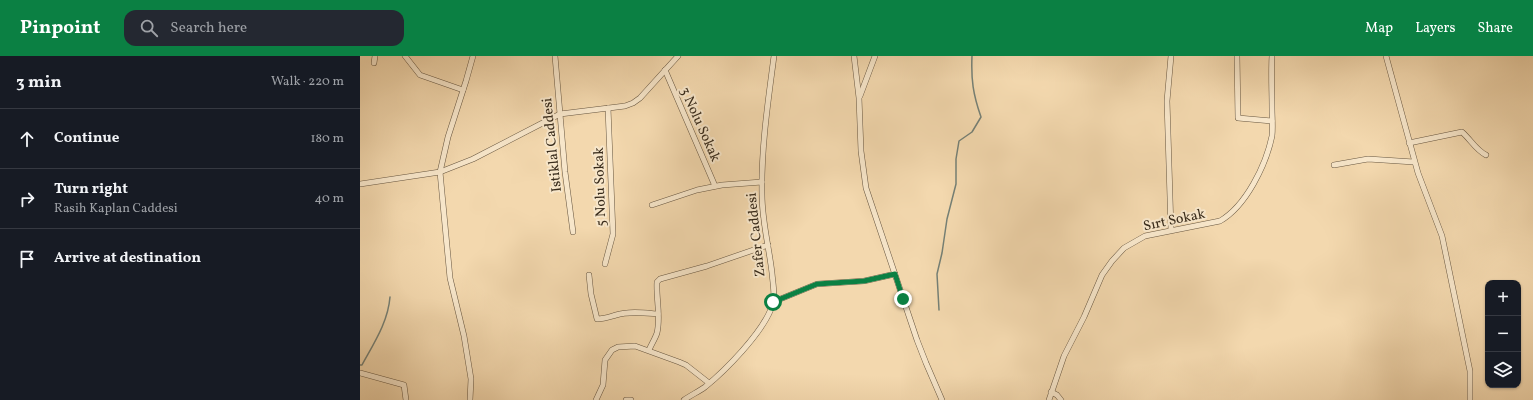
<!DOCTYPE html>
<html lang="en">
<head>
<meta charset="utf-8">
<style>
	:root { --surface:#171b24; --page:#242831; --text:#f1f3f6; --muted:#9ea1a6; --line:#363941; --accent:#0b8043 }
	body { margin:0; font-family:Vollkorn,serif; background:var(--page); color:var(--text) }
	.controls { position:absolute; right:12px; bottom:12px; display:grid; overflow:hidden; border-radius:8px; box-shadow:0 1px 3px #0004 }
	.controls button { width:36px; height:36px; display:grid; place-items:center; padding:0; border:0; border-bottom:1px solid var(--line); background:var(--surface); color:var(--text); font:20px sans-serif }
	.stop { position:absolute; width:12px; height:12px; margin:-9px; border:3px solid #0b8043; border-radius:50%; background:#fff }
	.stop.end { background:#0b8043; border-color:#fff; box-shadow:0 1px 4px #0008 }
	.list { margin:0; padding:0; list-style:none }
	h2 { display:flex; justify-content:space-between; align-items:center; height:52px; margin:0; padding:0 16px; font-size:17px }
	h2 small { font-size:13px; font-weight:400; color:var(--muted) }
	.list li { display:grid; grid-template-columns:26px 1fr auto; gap:12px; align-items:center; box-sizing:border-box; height:60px; padding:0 16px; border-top:1px solid var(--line) }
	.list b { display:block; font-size:15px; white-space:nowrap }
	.list p { margin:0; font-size:13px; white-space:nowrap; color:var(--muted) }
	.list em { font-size:13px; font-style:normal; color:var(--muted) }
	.icon { flex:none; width:22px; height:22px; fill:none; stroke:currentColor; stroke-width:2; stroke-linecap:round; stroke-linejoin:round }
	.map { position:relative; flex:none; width:1173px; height:344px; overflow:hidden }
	header { display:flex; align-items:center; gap:24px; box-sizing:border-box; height:56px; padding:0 20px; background:var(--accent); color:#fff }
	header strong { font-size:19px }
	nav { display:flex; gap:22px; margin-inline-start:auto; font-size:14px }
	.search { width:280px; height:36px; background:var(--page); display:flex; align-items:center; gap:10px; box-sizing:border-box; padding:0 14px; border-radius:12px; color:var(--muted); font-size:15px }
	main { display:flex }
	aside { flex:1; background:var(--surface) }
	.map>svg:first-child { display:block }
</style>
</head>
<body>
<header>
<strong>Pinpoint</strong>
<div class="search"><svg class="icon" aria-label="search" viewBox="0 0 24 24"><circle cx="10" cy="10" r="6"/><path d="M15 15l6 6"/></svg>Search here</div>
<nav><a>Map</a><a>Layers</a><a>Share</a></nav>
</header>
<main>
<aside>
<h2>3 min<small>Walk · 220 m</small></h2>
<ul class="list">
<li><svg class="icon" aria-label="ahead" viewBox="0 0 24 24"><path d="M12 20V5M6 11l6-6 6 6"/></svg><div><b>Continue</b></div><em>180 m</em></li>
<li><svg class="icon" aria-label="right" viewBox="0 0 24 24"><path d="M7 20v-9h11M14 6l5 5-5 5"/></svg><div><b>Turn right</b><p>Rasih Kaplan Caddesi</p></div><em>40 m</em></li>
<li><svg class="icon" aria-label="arrive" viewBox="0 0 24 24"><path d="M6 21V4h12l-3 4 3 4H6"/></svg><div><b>Arrive at destination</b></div></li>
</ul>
</aside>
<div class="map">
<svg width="1173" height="344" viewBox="0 0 1173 344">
	<rect width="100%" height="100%" fill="#f3d8ae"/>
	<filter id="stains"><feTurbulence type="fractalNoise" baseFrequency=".005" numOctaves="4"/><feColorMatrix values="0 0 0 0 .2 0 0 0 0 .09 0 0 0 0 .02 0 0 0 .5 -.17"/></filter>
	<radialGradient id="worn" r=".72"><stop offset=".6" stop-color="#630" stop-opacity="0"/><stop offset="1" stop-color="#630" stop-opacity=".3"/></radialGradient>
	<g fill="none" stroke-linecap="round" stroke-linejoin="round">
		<!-- stream -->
		<g stroke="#758076" stroke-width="1.5">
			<path d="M 579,254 L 577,218 L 582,197 L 587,163 L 596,128 L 596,103 L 599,85 L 612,76 L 621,61 C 613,38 611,24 612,0"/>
			<path d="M 0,309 L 2,309 C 14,287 28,266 30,241"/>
		</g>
		<!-- minor casing -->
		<g stroke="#675640" stroke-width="6">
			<g id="minor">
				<path d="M 45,0 L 60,19 L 103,34"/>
				<path d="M 195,0 L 205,116 L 213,176"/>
				<path d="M 494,0 L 499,42 L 501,95 L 506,132 L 557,284 L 566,307 L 582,344"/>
				<path d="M 811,0 L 807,45 L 811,174"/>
				<path d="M 877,0 L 878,62 L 912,65"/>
				<path d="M 1026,0 L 1058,117 L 1082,180 L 1110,315 L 1110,344"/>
				<path d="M 14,7 L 15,0"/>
				<path d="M 305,14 L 355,130"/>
				<path d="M 500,40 L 515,0"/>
				<path d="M 1049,87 L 1102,76 C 1111,84 1116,94 1126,99"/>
				<path d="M 974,109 L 1008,103 L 1054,106"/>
				<path d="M 0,128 L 80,116 L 113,103 L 200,58 L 265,50 L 273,47 L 280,42 L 318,0"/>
				<path d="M 292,149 L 337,134 L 362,129 L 402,126"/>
				<path d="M 245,208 L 253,178 L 248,52"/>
				<path d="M 229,219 L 231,238 L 237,263 C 244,263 249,261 256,259 C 269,255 285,257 298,258"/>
				<path d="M 413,246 L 457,228 L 504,225 L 535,218"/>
				<path d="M 289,294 C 291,289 295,283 297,277 C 301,260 296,243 297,226 L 300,223 L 347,210 L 408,189"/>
				<path d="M 0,317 L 44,329 L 46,344"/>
				<path d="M 691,336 L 697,339 L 701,344"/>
				<path d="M 110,344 L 111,323 L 104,280 L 90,222 L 80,116 L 88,81 L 106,25 L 113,0"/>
				<path d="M 236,344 L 243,329 L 245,304 L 252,294 L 258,291 L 275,290 L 319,306 L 326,309 L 349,327"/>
				<path d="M 266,344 L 271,344"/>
				<path d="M 324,344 C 331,339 338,336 345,331 C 366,314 401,278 411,253 C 416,242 413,229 412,217 C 409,191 402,165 402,139 C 401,92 408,46 414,0"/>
				<path d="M 689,344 L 704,300 L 724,261 L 742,219 L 752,205 L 764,192 L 785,180 L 860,165 C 886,150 906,109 912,80 C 913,71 912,61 912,52 C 912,35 911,17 912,0"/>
			</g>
		</g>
		<!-- minor -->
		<use href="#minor" stroke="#f7e6ca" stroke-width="5"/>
	</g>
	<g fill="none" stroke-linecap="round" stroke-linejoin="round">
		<!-- route -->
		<path stroke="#0b8043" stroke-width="5" d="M 413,246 L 457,228 L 504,225 L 535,218 L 543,243"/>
	</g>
	<g text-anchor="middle" stroke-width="4" stroke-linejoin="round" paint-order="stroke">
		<!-- street labels -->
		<g font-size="14" fill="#382b1b" stroke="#f7e6ca">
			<text transform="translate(341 68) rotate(66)" y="5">3 Nolu Sokak</text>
			<text transform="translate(191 89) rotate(-96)" y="5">Istiklal Caddesi</text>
			<text transform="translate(239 131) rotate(-92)" y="5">5 Nolu Sokak</text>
			<text transform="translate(814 163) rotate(-12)" y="5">Sırt Sokak</text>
			<text transform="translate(395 179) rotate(-96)" y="5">Zafer Caddesi</text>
		</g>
	</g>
	<rect width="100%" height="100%" filter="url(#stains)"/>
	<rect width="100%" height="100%" fill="url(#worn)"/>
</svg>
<div class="controls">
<button>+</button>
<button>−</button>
<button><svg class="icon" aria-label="layers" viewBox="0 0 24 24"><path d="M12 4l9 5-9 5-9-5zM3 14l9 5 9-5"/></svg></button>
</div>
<div class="stop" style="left:413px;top:246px"></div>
<div class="stop end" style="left:543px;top:243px"></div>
</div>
</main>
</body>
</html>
